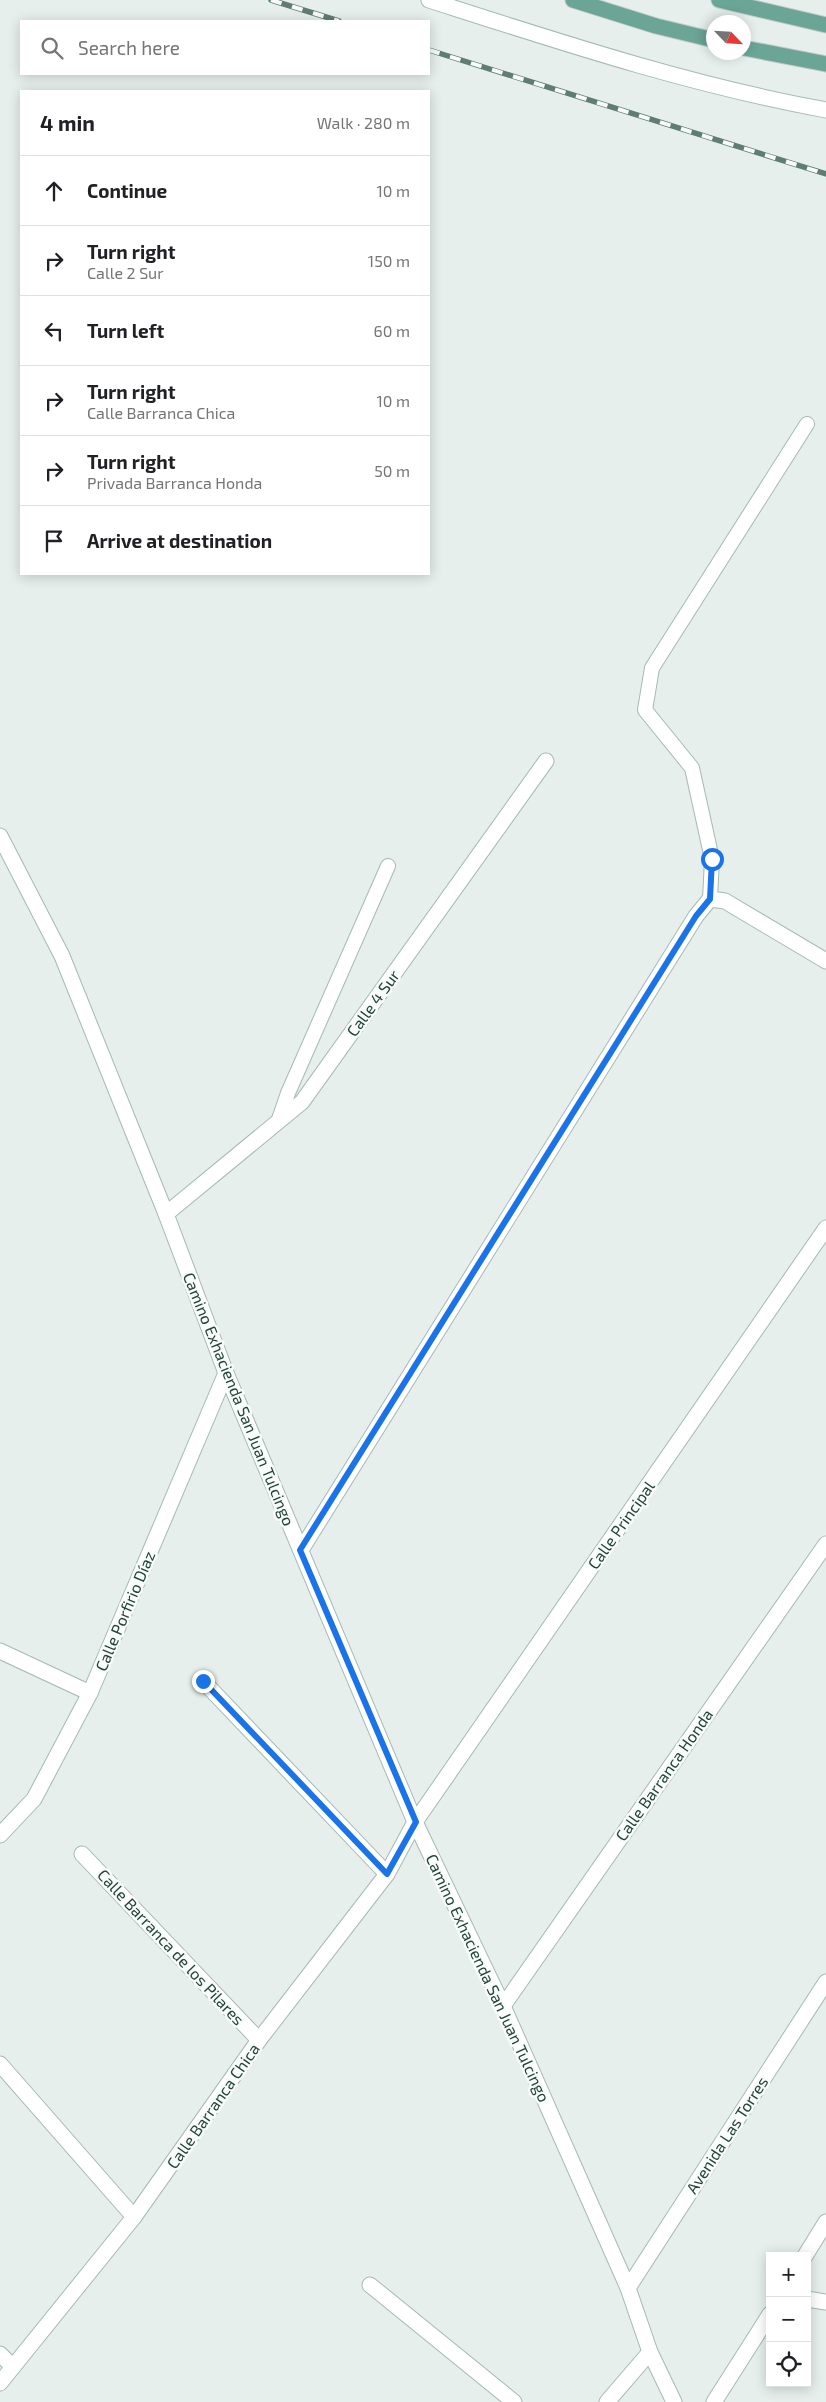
<!DOCTYPE html>
<html lang="en">
<head>
<meta charset="utf-8">
<style>
	:root { --surface:#fff; --page:#f6f6f6; --text:#202124; --muted:#757577; --line:#e0e0e0 }
	body { margin:0; font-family:"Exo 2",sans-serif; background:var(--page); color:var(--text) }
	.controls { position:absolute; right:15px; bottom:15px; display:grid; overflow:hidden; border-radius:0px; box-shadow:0 2px 12px #0003 }
	.controls button { width:45px; height:45px; display:grid; place-items:center; padding:0; border:0; border-bottom:1px solid var(--line); background:var(--surface); color:var(--text); font:25px sans-serif }
	.compass { position:absolute; left:706px; top:15px; width:45px; height:45px; border-radius:50%; background:var(--surface); box-shadow:0 2px 12px #0003; rotate:115deg }
	.stop { position:absolute; width:15px; height:15px; margin:-11px; border:4px solid #1a73e8; border-radius:50%; background:#fff }
	.stop.end { background:#1a73e8; border-color:#fff; box-shadow:0 1px 5px #0008 }
	.list { margin:0; padding:0; list-style:none }
	h2 { display:flex; justify-content:space-between; align-items:center; height:65px; margin:0; padding:0 20px; font-size:21px }
	h2 small { font-size:16px; font-weight:400; color:var(--muted) }
	.list li { display:grid; grid-template-columns:32px 1fr auto; gap:15px; align-items:center; box-sizing:border-box; height:70px; padding:0 20px; border-top:1px solid var(--line) }
	.list b { display:block; font-size:19px; white-space:nowrap }
	.list p { margin:0; font-size:16px; white-space:nowrap; color:var(--muted) }
	.list em { font-size:16px; font-style:normal; color:var(--muted) }
	.icon { flex:none; width:28px; height:28px; fill:none; stroke:currentColor; stroke-width:2; stroke-linecap:round; stroke-linejoin:round }
	.map { position:relative; flex:none; width:826px; height:2402px; overflow:hidden }
	.search { position:absolute; background:var(--surface); box-shadow:0 2px 12px #0003; left:20px; top:20px; width:410px; height:55px; display:flex; align-items:center; gap:12px; box-sizing:border-box; padding:0 18px; border-radius:0px; color:var(--muted); font-size:19px }
	.panel { position:absolute; background:var(--surface); box-shadow:0 2px 12px #0003; left:20px; top:90px; width:410px; height:485px; border-radius:0px }
	.map>svg:first-child { display:block }
</style>
</head>
<body>
<div class="map">
<svg width="826" height="2402" viewBox="0 0 826 2402">
	<rect width="100%" height="100%" fill="#e6efeb"/>
	<g fill="none" stroke-linecap="round" stroke-linejoin="round">
		<!-- service casing -->
		<g stroke="#a8b8b2" stroke-width="16">
			<g id="service">
				<path d="M 710,899 L 712,859 L 692,768 L 645,710 L 652,668 L 807,424"/>
				<path d="M 278,1122 L 288,1093 L 388,866"/>
			</g>
		</g>
		<!-- minor casing -->
		<g stroke="#a8b8b2" stroke-width="17">
			<g id="minor">
				<path d="M 166,1214 L 302,1102 L 546,761"/>
				<path d="M 301,1550 L 696,916 L 710,899 L 725,901 L 826,961"/>
				<path d="M 0,1651 L 90,1693"/>
				<path d="M 203,1681 L 387,1874"/>
				<path d="M 0,1835 L 34,1799 L 90,1693 L 226,1373"/>
				<path d="M 82,1854 L 259,2040"/>
				<path d="M 503,2006 L 826,1544"/>
				<path d="M 0,2064 L 134,2217"/>
				<path d="M 805,2256 L 826,2222"/>
				<path d="M 370,2285 L 514,2402"/>
				<path d="M 628,2288 L 826,1982"/>
				<path d="M 807,2299 L 826,2302"/>
				<path d="M 0,2354 L 13,2367"/>
				<path d="M 0,2383 L 134,2217 L 259,2040 L 387,1874 L 415,1822 L 826,1228"/>
				<path d="M 607,2402 L 650,2352"/>
				<path d="M 714,2402 L 770,2314"/>
			</g>
		</g>
		<!-- tertiary casing -->
		<g stroke="#a8b8b2" stroke-width="17">
			<path id="tertiary" d="M 0,836 L 62,956 L 166,1214 L 226,1373 L 415,1822 L 503,2006 L 628,2288 L 650,2352 L 674,2402"/>
		</g>
		<!-- secondary casing -->
		<g stroke="#a4bbb3" stroke-width="17">
			<path id="secondary" d="M 429,0 C 560,42 690,85 826,110"/>
		</g>
		<!-- primary casing -->
		<g stroke="#c2cac8" stroke-width="17">
			<g id="primary">
				<path d="M 573,0 L 656,26 L 714,40"/>
				<path d="M 719,0 L 826,25"/>
				<path d="M 744,48 L 826,64"/>
			</g>
		</g>
		<!-- service -->
		<use href="#service" stroke="#fff" stroke-width="14"/>
		<!-- minor -->
		<use href="#minor" stroke="#fff" stroke-width="15"/>
		<!-- tertiary -->
		<use href="#tertiary" stroke="#fff" stroke-width="15"/>
		<!-- secondary -->
		<use href="#secondary" stroke="#fff" stroke-width="15"/>
		<!-- primary -->
		<use href="#primary" stroke="#6aa596" stroke-width="15"/>
		<!-- rail casing -->
		<g stroke="#5f7d75" stroke-width="5.5">
			<g id="rail">
				<path d="M 271,0 L 339,21"/>
				<path d="M 429,50 L 826,174"/>
			</g>
		</g>
		<!-- rail -->
		<use href="#rail" stroke="#f7fbf9" stroke-width="4" stroke-dasharray="11" stroke-linecap="butt"/>
	</g>
	<g fill="none" stroke-linecap="round" stroke-linejoin="round">
		<!-- route -->
		<path stroke="#1a73e8" stroke-width="6" d="M 203,1681 L 387,1874 L 416,1822 L 300,1550 L 696,916 L 710,899 L 712,859"/>
	</g>
	<g text-anchor="middle" stroke-width="5" stroke-linejoin="round" paint-order="stroke">
		<!-- street labels -->
		<g font-size="16" fill="#24423a" stroke="#f7fbf9">
			<text transform="translate(373 1003) rotate(-54)" y="6">Calle 4 Sur</text>
			<text transform="translate(239 1399) rotate(68)" y="6">Camino Exhacienda San Juan Tulcingo</text>
			<text transform="translate(621 1525) rotate(-55)" y="6">Calle Principal</text>
			<text transform="translate(125 1611) rotate(-67)" y="6">Calle Porfirio Díaz</text>
			<text transform="translate(664 1775) rotate(-55)" y="6">Calle Barranca Honda</text>
			<text transform="translate(171 1947) rotate(47)" y="6">Calle Barranca de los Pilares</text>
			<text transform="translate(488 1978) rotate(65)" y="6">Camino Exhacienda San Juan Tulcingo</text>
			<text transform="translate(213 2106) rotate(-55)" y="6">Calle Barranca Chica</text>
			<text transform="translate(727 2135) rotate(-57)" y="6">Avenida Las Torres</text>
		</g>
	</g>
</svg>
<div class="controls">
<button>+</button>
<button>−</button>
<button><svg class="icon" aria-label="locate" viewBox="0 0 24 24"><circle cx="12" cy="12" r="6"/><path d="M12 2v4M12 18v4M2 12h4M18 12h4"/></svg></button>
</div>
<svg class="compass" viewBox="-18 -18 36 36"><path d="M0-13l5 13h-10z" fill="#e53935"/><path d="M0 13l5-13h-10z" fill="#757577"/></svg>
<div class="stop" style="left:712px;top:859px"></div>
<div class="stop end" style="left:203px;top:1681px"></div>
<div class="search"><svg class="icon" aria-label="search" viewBox="0 0 24 24"><circle cx="10" cy="10" r="6"/><path d="M15 15l6 6"/></svg>Search here</div>
<section class="panel">
<h2>4 min<small>Walk · 280 m</small></h2>
<ul class="list">
<li><svg class="icon" aria-label="ahead" viewBox="0 0 24 24"><path d="M12 20V5M6 11l6-6 6 6"/></svg><div><b>Continue</b></div><em>10 m</em></li>
<li><svg class="icon" aria-label="right" viewBox="0 0 24 24"><path d="M7 20v-9h11M14 6l5 5-5 5"/></svg><div><b>Turn right</b><p>Calle 2 Sur</p></div><em>150 m</em></li>
<li><svg class="icon" aria-label="left" viewBox="0 0 24 24"><path d="M17 20v-9H6M10 6l-5 5 5 5"/></svg><div><b>Turn left</b></div><em>60 m</em></li>
<li><svg class="icon" aria-label="right" viewBox="0 0 24 24"><path d="M7 20v-9h11M14 6l5 5-5 5"/></svg><div><b>Turn right</b><p>Calle Barranca Chica</p></div><em>10 m</em></li>
<li><svg class="icon" aria-label="right" viewBox="0 0 24 24"><path d="M7 20v-9h11M14 6l5 5-5 5"/></svg><div><b>Turn right</b><p>Privada Barranca Honda</p></div><em>50 m</em></li>
<li><svg class="icon" aria-label="arrive" viewBox="0 0 24 24"><path d="M6 21V4h12l-3 4 3 4H6"/></svg><div><b>Arrive at destination</b></div></li>
</ul>
</section>
</div>
</body>
</html>
